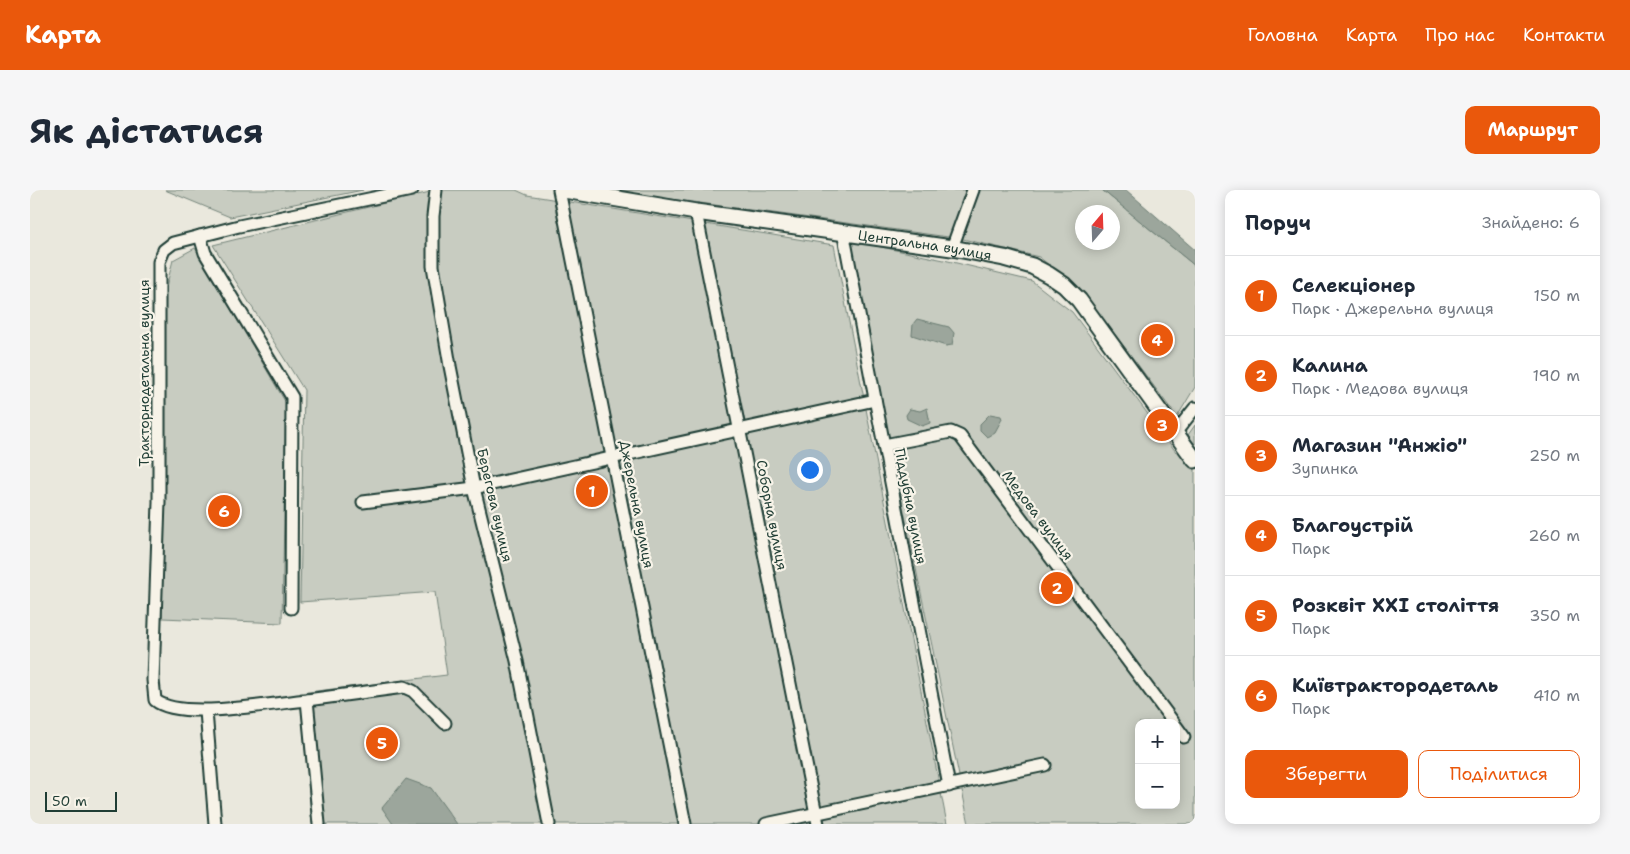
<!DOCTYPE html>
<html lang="uk">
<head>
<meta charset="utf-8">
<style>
	:root { --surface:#fff; --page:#f6f6f7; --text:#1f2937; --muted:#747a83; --line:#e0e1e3; --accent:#ea580c }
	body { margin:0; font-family:"Shantell Sans",sans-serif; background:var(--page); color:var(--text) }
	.controls { position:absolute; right:15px; bottom:15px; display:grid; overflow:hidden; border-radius:10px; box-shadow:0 2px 12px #0003 }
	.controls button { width:45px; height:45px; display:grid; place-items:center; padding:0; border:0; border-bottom:1px solid var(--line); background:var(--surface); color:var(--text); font:25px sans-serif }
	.compass { position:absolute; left:1045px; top:15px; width:45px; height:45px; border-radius:50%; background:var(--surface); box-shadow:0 2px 12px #0003; rotate:19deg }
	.scale { position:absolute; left:15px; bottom:12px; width:72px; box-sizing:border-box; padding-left:5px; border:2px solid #1f3d34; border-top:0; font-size:14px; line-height:18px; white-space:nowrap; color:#1f3d34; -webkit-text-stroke:4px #f7f3e8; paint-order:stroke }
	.you { position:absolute; left:779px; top:279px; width:18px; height:18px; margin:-12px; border:4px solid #fff; border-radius:50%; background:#1a73e8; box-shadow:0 0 0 8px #1a73e833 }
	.badge { display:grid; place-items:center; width:32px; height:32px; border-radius:50%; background:var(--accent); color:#fff; font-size:16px; font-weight:700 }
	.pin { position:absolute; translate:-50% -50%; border:2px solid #fff; box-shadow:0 1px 5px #0006 }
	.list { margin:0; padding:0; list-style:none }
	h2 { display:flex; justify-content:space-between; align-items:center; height:65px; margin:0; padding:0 20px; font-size:21px }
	h2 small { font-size:16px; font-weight:400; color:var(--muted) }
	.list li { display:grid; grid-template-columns:32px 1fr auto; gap:15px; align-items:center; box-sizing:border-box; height:80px; padding:0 20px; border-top:1px solid var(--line) }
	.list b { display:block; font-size:19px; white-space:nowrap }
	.list p { margin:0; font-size:16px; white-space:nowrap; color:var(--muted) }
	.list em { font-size:16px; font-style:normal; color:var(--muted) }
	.actions { display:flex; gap:10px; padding:15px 20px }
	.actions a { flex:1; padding:11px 0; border:1px solid var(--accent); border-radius:10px; text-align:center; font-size:18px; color:var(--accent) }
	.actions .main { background:var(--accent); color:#fff }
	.map { position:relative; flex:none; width:1165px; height:634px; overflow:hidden; border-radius:10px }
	header { display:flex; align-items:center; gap:30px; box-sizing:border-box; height:70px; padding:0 25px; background:var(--accent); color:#fff }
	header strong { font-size:24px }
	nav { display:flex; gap:28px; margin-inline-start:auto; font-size:18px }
	.intro { display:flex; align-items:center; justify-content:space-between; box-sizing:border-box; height:120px; padding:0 30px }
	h1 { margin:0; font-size:35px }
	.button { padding:12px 22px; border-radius:10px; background:var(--accent); color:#fff; font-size:18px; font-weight:700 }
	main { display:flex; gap:30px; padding:0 30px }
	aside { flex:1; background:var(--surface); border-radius:10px; box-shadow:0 2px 12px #0003 }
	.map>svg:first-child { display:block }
</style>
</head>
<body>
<header>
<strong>Карта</strong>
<nav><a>Головна</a><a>Карта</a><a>Про нас</a><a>Контакти</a></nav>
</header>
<div class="intro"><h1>Як дістатися</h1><a class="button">Маршрут</a></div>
<main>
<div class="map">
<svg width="1165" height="634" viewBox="0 0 1165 634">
	<rect width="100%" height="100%" fill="#eae8dd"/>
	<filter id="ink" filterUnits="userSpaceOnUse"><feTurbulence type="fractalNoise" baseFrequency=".02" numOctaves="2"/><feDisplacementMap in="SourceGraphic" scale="10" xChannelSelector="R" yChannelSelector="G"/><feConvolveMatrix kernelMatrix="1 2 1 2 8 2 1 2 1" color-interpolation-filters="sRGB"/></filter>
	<g filter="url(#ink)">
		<!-- green -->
		<g fill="#c8ccc1" stroke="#74847a" fill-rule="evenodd">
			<path d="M 135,0 L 333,0 L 200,27 Z"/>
			<path d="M 408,0 L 486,0 L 497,5 L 804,55 L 917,634 L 282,634 L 270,503 L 417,485 L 405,402 L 270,412 L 274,200 L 183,55 Z"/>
			<path d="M 575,0 L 1072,0 L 1165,76 L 1165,197 L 1147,227 L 1054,103 L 1009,67 L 933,49 ZM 1052,22 L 1082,22 L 1082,52 L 1052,52 Z"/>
			<path d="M 822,51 L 914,70 L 1002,91 L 1042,122 L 1146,262 L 1165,235 L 1165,634 L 939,634 L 819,56 ZM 1109,533 L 1146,533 L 1146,615 L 1109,615 Z"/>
			<path d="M 165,58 L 256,213 L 252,433 L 132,428 L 135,102 L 143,70 Z"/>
		</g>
		<!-- water -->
		<g fill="#9ca69c" stroke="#6a7c72">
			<path d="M 1072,0 L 1096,0 L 1165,60 L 1165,76 Z"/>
			<path d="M 887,129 L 919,137 L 924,143 L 922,155 L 916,156 L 882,145 L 883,134 Z"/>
			<path d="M 897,218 L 900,233 L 892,236 L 877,229 L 876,225 L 880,219 L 890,221 Z"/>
			<path d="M 960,224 L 971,226 L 972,229 L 965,242 L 957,247 L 950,240 L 950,234 Z"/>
			<path d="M 376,589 L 401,598 L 427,634 L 363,634 L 352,618 Z"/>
		</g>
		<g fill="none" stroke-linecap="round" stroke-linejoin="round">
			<!-- minor casing -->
			<g stroke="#1f3d34" stroke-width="15">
				<g id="minor">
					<path d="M 406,0 L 403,26 L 403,76 L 420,176 L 444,298 L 487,471 L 519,634"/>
					<path d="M 529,0 L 655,634"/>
					<path d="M 666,22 L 788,634"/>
					<path d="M 813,41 L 919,596"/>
					<path d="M 170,46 L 175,63 L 262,207 L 261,418"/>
					<path d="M 922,58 L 943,0"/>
					<path d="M 1145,243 L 1165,218"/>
					<path d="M 854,255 L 921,242 L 930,246 L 1144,533"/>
					<path d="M 333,312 L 444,298 L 845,210"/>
					<path d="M 277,510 C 244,513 149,531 125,510 L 123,490 L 129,312 L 129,72 L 134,60 L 143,53 L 209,36 L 382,0"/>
					<path d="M 176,521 L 185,634"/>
					<path d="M 1146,536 L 1154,547"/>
					<path d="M 289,634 L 277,510 L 374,497 L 383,501 L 415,533"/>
					<path d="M 736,634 L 1015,575"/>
				</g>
			</g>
			<!-- tertiary casing -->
			<g stroke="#1f3d34" stroke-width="19">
				<g id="tertiary">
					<path id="s1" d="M 534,0 L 666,22 L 922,58 L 974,68 L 1002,76 L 1019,85 L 1034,95 L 1049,110 L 1165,270"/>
				</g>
			</g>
			<!-- minor -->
			<use href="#minor" stroke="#f7f3e8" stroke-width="11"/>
			<!-- tertiary -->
			<use href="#tertiary" stroke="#f7f3e8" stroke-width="15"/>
		</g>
	</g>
	<g text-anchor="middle" stroke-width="4.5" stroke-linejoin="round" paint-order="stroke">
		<!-- street labels -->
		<g font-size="14" fill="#1f3d34" stroke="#f7f3e8">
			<text dy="5" stroke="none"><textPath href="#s1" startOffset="365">Центральна вулиця</textPath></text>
			<text transform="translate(114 183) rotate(-90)" y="5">Тракторнодетальна вулиця</text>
			<text transform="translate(607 314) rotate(79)" y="5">Джерельна вулиця</text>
			<text transform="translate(465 315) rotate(77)" y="5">Берегова вулиця</text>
			<text transform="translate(881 316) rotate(79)" y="5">Піддубна вулиця</text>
			<text transform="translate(742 325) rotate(79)" y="5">Соборна вулиця</text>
			<text transform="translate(1008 325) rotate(53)" y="5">Медова вулиця</text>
		</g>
	</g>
</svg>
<div class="controls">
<button>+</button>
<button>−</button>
</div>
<svg class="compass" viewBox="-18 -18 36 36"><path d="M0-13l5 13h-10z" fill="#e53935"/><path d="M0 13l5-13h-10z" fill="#747a83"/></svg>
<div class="scale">50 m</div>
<div class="you"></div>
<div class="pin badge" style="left:562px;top:301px">1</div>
<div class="pin badge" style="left:1027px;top:398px">2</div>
<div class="pin badge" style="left:1132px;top:235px">3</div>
<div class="pin badge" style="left:1127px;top:150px">4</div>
<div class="pin badge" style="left:352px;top:553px">5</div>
<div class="pin badge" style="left:194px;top:321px">6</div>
</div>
<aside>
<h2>Поруч<small>Знайдено: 6</small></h2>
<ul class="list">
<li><span class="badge">1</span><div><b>Селекціонер</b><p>Парк · Джерельна вулиця</p></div><em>150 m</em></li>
<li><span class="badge">2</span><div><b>Калина</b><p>Парк · Медова вулиця</p></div><em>190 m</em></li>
<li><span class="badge">3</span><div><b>Магазин &quot;Анжіо&quot;</b><p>Зупинка</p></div><em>250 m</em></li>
<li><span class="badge">4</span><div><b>Благоустрій</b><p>Парк</p></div><em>260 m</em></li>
<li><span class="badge">5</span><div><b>Розквіт XXI століття</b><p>Парк</p></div><em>350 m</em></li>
<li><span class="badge">6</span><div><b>Київтрактородеталь</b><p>Парк</p></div><em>410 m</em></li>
</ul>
<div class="actions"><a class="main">Зберегти</a><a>Поділитися</a></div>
</aside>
</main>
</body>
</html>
